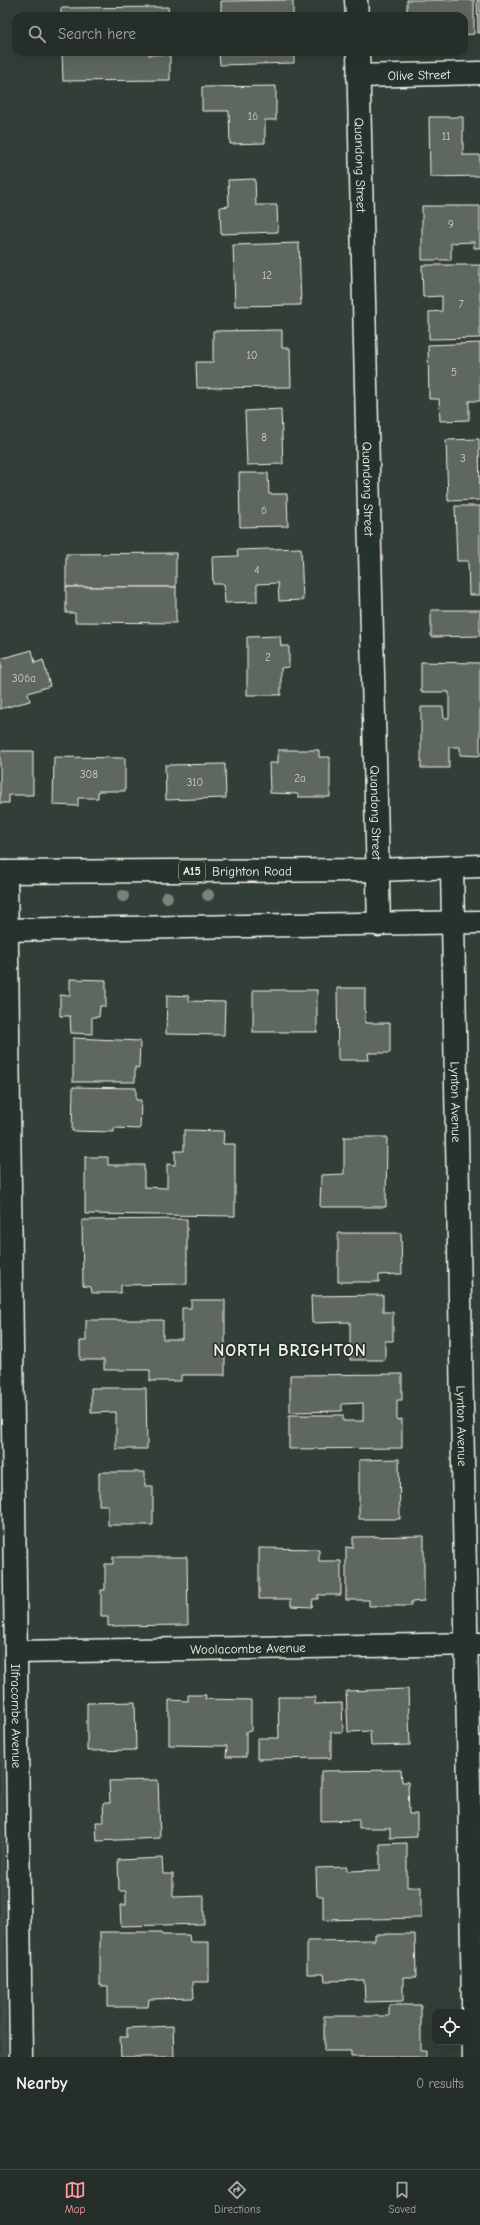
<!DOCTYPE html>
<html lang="en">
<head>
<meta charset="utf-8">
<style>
	:root { --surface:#262e2a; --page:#2e3632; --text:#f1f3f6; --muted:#a4a8a8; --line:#424a47; --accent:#ff9aa2 }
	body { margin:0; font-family:"Comic Neue",sans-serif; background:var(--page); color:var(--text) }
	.controls { position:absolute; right:12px; bottom:12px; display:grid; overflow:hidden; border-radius:8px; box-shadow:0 4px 16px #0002 }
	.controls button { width:36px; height:36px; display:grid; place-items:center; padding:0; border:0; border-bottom:1px solid var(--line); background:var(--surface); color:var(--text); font:20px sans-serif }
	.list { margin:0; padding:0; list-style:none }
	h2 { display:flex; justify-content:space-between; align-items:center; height:52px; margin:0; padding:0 16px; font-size:17px }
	h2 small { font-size:13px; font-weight:400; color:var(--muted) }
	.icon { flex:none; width:22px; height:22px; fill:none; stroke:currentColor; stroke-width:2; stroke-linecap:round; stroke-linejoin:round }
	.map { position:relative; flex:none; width:480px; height:2057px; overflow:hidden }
	.search { position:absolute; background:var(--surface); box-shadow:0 4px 16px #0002; left:12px; right:12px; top:12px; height:44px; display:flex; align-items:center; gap:10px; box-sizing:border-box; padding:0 14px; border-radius:12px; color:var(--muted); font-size:15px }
	.sheet { height:112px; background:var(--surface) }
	nav { display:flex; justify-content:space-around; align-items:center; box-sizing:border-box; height:56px; border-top:1px solid var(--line); background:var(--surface); font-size:11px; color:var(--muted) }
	nav a { display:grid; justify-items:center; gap:2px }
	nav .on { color:var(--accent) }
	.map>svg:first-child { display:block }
</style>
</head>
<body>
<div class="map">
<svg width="480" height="2057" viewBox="0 0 480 2057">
	<rect width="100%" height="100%" fill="#323e38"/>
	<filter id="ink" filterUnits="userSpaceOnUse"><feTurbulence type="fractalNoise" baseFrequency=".025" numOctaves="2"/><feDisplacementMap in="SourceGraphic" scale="8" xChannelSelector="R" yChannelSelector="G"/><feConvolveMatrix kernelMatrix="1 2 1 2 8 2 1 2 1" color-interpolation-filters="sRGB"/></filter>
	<g filter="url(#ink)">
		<!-- built -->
		<path fill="#404b44" d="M 0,1548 L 7,2057 L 0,2057 Z"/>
		<!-- building -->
		<g fill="#5f6861" stroke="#f4f1e8">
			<path d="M 293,0 L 293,16 L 221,16 L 221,1 Z"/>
			<path d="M 407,0 L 474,0 L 474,34 L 464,35 L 464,16 L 407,16 Z"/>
			<path d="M 477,0 L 480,0 L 480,33 L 478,33 Z"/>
			<path d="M 168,7 L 169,16 L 61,16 L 61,8 Z"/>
			<path d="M 62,52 L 149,52 L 149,55 L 170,54 L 170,80 L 63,81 Z"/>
			<path d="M 205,52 L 294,52 L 294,63 L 220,65 L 219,53 Z"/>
			<path d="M 276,86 L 276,120 L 265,120 L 265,143 L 230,144 L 229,111 L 202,111 L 202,87 Z"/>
			<path d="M 429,117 L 463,117 L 463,155 L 480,155 L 480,176 L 430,177 Z"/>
			<path d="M 255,179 L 256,205 L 277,205 L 278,232 L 221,234 L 220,207 L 229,206 L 228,180 Z"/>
			<path d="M 422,206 L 480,206 L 480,248 L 474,248 L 474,242 L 451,243 L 451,260 L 422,260 Z"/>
			<path d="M 299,243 L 301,305 L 235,306 L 233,245 Z"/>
			<path d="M 422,265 L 480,265 L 480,338 L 429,339 L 429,312 L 442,311 L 442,296 L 423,297 Z"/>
			<path d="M 282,330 L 282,348 L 290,348 L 291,387 L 197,388 L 196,362 L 213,362 L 213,331 Z"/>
			<path d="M 480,343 L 480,401 L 469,401 L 469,420 L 440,421 L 439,399 L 429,399 L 428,345 Z"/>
			<path d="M 281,409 L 283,464 L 247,465 L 245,411 Z"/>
			<path d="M 479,439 L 480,500 L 448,501 L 446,440 Z"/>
			<path d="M 239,473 L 268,473 L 269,494 L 287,494 L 288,526 L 240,527 Z"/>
			<path d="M 455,506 L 480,506 L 480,595 L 469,595 L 468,561 L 457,561 Z"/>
			<path d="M 301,548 L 303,600 L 279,601 L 278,583 L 257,584 L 257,602 L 225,603 L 224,584 L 213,584 L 212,557 L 238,556 L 237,550 Z"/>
			<path d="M 176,553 L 176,587 L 66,587 L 66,554 Z"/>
			<path d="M 66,587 L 176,587 L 176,623 L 75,622 L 75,613 L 66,613 Z"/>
			<path d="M 431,610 L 480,610 L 480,636 L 431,637 Z"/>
			<path d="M 280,636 L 281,646 L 289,646 L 289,667 L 281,668 L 281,695 L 247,695 L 247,637 Z"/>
			<path d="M 32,650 L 35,663 L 43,660 L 50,686 L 28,693 L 30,701 L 0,709 L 0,669 L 2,669 L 0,659 Z"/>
			<path d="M 421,662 L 480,663 L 480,756 L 460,755 L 460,747 L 449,747 L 449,768 L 421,768 L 421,707 L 443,707 L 444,718 L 449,718 L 449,692 L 421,692 Z"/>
			<path d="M 278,750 L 319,750 L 319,757 L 330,757 L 330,797 L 298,797 L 298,794 L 270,793 L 269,763 L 278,763 Z"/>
			<path d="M 0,751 L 33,751 L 33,795 L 9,795 L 9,803 L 0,803 Z"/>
			<path d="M 54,757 L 125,758 L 125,791 L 98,791 L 98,798 L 78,798 L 78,806 L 53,805 Z"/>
			<path d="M 225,764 L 226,798 L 166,800 L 165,765 Z"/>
			<path d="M 70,979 L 106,980 L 106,1006 L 100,1006 L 99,1017 L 92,1017 L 92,1034 L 71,1033 L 70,1016 L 60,1016 L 60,995 L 70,996 Z"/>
			<path d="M 337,988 L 365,988 L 365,1023 L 390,1023 L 390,1053 L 368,1053 L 369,1060 L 338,1060 Z"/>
			<rect x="253" y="990" width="64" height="42"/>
			<path d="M 167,995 L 189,996 L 189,1001 L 225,1002 L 224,1035 L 166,1034 Z"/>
			<path d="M 73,1038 L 140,1041 L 139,1068 L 135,1067 L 135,1082 L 73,1082 Z"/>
			<path d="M 73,1087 L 136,1088 L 136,1100 L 141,1100 L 140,1129 L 114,1128 L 114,1132 L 72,1131 Z"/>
			<path d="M 184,1130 L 224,1131 L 223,1144 L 235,1144 L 235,1216 L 85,1214 L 85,1157 L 108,1157 L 108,1165 L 144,1165 L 144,1187 L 167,1188 L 167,1164 L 175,1165 L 175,1151 L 184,1151 Z"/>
			<path d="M 344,1137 L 387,1137 L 386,1207 L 320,1207 L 321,1175 L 344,1174 Z"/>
			<path d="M 187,1219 L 187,1284 L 121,1285 L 121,1293 L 92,1293 L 91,1287 L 83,1286 L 82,1220 Z"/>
			<path d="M 338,1233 L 401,1233 L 402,1274 L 379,1275 L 379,1282 L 338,1282 Z"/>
			<path d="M 383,1295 L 383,1312 L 393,1312 L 393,1341 L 385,1341 L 385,1360 L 350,1360 L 350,1322 L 312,1323 L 311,1296 Z"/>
			<path d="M 191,1300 L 225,1300 L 225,1375 L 181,1375 L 181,1381 L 150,1381 L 150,1370 L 104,1370 L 104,1360 L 80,1360 L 80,1341 L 86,1341 L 86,1320 L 163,1320 L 163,1339 L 182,1339 L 182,1308 L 191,1308 Z"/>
			<path d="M 402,1374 L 402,1400 L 397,1400 L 397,1420 L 402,1419 L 402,1448 L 289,1449 L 289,1415 L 343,1415 L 343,1421 L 363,1421 L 363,1403 L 342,1404 L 342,1411 L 290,1412 L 290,1375 Z"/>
			<path d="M 91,1388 L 146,1388 L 147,1449 L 116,1449 L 116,1412 L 91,1413 Z"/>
			<path d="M 399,1459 L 400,1519 L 359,1519 L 359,1460 Z"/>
			<path d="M 99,1472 L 145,1472 L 145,1486 L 153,1486 L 153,1525 L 108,1525 L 108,1505 L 99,1505 Z"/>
			<path d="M 424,1536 L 424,1601 L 411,1602 L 411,1606 L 369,1606 L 369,1600 L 346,1600 L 346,1547 L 353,1548 L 353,1537 Z"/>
			<path d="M 259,1548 L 319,1549 L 319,1561 L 341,1561 L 341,1595 L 318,1595 L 318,1599 L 313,1599 L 312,1607 L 291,1606 L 291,1599 L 259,1599 Z"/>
			<path d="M 113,1557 L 187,1557 L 188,1625 L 108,1626 L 108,1617 L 101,1617 L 101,1590 L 105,1590 L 105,1564 L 113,1564 Z"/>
			<path d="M 408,1689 L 410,1745 L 371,1746 L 370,1731 L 348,1732 L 346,1691 Z"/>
			<path d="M 188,1695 L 206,1695 L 205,1699 L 251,1700 L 251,1731 L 246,1732 L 246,1757 L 226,1757 L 227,1746 L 169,1745 L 169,1700 L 188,1701 Z"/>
			<path d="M 278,1697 L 315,1697 L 315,1704 L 342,1703 L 343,1732 L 331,1732 L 331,1758 L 257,1759 L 257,1738 L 279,1738 Z"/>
			<path d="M 135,1702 L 136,1750 L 87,1751 L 87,1703 Z"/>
			<path d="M 401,1770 L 402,1782 L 408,1782 L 409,1814 L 417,1814 L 417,1837 L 390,1838 L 390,1828 L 359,1828 L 359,1820 L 321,1821 L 321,1771 Z"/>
			<path d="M 158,1780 L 160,1838 L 97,1841 L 96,1822 L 104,1822 L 103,1803 L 110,1803 L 109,1781 Z"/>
			<path d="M 407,1843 L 407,1887 L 421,1887 L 421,1918 L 323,1920 L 323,1896 L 317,1896 L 316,1868 L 347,1867 L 347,1871 L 380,1870 L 380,1844 Z"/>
			<path d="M 162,1858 L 163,1874 L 173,1874 L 173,1897 L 204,1896 L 204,1924 L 121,1926 L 120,1905 L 126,1905 L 126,1891 L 119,1891 L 118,1860 Z"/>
			<path d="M 100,1932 L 161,1932 L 162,1935 L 189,1935 L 190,1942 L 209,1942 L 209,1982 L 193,1982 L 194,1998 L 149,1999 L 148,2007 L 108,2007 L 108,1986 L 100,1986 Z"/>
			<path d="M 375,1934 L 415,1934 L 416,1977 L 403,1977 L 403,2001 L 365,2002 L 364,1980 L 325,1981 L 324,1974 L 307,1974 L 307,1941 L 375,1940 Z"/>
			<path d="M 389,2005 L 421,2005 L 421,2051 L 426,2051 L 426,2057 L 351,2057 L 351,2051 L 324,2051 L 324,2016 L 389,2016 Z"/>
			<path d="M 173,2026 L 174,2057 L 121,2057 L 120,2037 L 127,2037 L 127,2028 Z"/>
		</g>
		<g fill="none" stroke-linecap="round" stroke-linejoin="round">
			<!-- street casing -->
			<g stroke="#f4f1e8" stroke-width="25">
				<g id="street">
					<path d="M 356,0 L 357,16"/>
					<path id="s1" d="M 358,52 L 379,925"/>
					<path id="s2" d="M 358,76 L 480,73"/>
					<path id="s3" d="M 452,867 L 474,2057"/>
					<path id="s4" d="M 6,872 L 21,2057"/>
					<path id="s5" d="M 16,1652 L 480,1644"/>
				</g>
			</g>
			<!-- primary casing -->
			<g stroke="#f4f1e8" stroke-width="25">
				<g id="primary">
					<path id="s6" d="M 0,872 L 378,870 L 480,866"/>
					<path d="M 0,930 L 480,922"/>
				</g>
			</g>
			<!-- street -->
			<use href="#street" stroke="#26332d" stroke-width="22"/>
			<!-- primary -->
			<use href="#primary" stroke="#26332d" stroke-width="22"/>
		</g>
		<!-- trees -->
		<g fill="#7c837b">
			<circle cx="208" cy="895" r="6"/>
			<circle cx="123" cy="896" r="6"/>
			<circle cx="167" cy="897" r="6"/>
		</g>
	</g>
	<g text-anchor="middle" stroke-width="3.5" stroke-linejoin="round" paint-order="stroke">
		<!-- number labels -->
		<g font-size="11" fill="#cfcfc6">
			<text x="253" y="120">16</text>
			<text x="446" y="140">11</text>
			<text x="451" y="228">9</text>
			<text x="267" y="279">12</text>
			<text x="461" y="308">7</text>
			<text x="252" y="359">10</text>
			<text x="454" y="376">5</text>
			<text x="264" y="441">8</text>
			<text x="463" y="462">3</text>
			<text x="264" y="514">6</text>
			<text x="257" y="574">4</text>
			<text x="268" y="661">2</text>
			<text x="24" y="682">306a</text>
			<text x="89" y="778">308</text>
			<text x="300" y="782">2a</text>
			<text x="195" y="786">310</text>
		</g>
		<!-- shield labels -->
		<rect fill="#26332d" stroke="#b6b8b0" stroke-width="1" x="179" y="861" width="26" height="20" rx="3"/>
		<g font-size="12" font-weight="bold" fill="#f4f1e8">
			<text x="192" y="875">A15</text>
		</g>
		<!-- street labels -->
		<g font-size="13" fill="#f4f1e8" stroke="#26332d">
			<text dy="5" stroke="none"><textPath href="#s2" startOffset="61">Olive Street</textPath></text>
			<text dy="5" stroke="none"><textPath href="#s1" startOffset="113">Quandong Street</textPath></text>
			<text dy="5" stroke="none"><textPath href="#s1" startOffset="437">Quandong Street</textPath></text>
			<text dy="5" stroke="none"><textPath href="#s1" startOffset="761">Quandong Street</textPath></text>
			<text dy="5" stroke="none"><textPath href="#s6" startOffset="252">Brighton Road</textPath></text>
			<text dy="5" stroke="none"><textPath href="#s3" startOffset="235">Lynton Avenue</textPath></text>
			<text dy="5" stroke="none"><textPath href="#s3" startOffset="559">Lynton Avenue</textPath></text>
			<text dy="5" stroke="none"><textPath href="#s5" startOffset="232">Woolacombe Avenue</textPath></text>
			<text dy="5" stroke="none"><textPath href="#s4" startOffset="844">Ilfracombe Avenue</textPath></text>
		</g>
		<!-- district labels -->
		<g font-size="17" font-weight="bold" letter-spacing="1" fill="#f4f1e8" stroke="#26332d">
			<text x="290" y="1356">NORTH BRIGHTON</text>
		</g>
	</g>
</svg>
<div class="controls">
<button><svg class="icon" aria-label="locate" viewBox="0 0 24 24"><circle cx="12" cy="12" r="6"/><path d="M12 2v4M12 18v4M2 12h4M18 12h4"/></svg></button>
</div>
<div class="search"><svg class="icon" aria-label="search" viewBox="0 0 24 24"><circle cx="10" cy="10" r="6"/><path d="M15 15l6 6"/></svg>Search here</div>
</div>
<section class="sheet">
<h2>Nearby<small>0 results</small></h2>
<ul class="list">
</ul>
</section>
<nav>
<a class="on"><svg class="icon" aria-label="map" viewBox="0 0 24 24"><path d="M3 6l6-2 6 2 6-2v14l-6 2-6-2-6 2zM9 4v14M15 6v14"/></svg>Map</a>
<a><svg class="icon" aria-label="directions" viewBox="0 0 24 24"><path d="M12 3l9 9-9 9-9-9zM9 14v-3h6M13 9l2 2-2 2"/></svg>Directions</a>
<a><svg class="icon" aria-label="saved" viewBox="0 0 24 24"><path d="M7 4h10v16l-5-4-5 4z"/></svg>Saved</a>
</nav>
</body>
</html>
